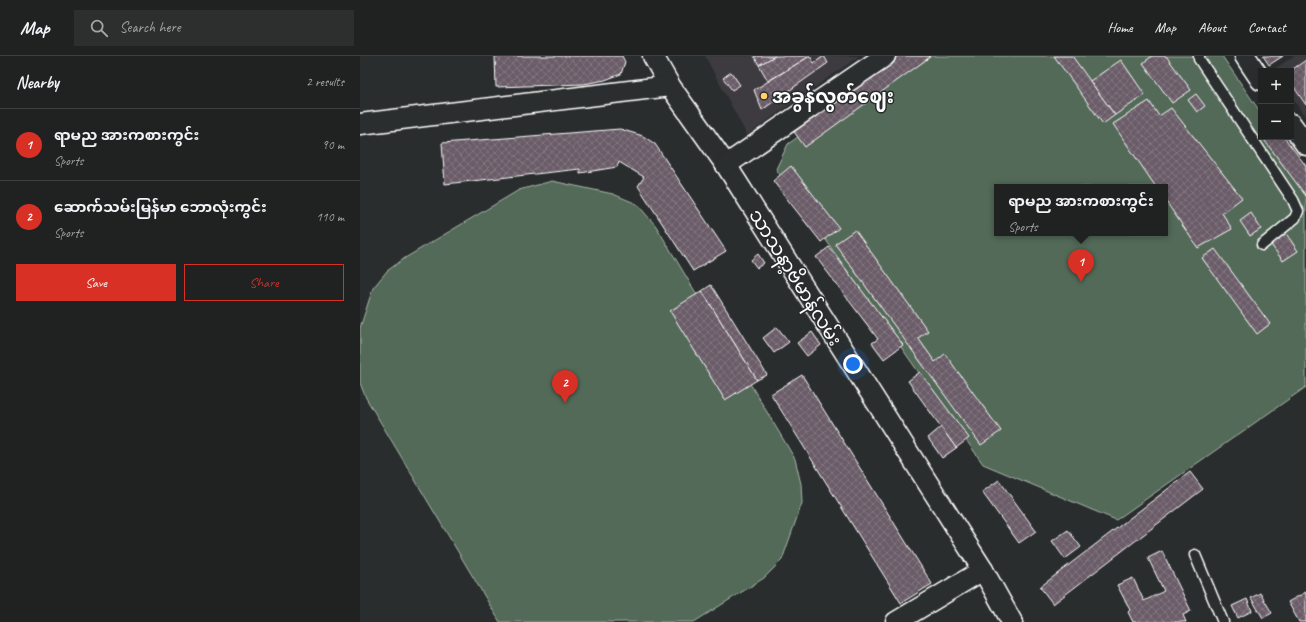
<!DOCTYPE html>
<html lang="en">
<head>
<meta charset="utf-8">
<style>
	:root { --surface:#202222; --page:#2d2f2f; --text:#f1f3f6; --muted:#a2a4a5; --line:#3d3f40; --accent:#d93025 }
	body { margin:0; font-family:Caveat,"Noto Sans Myanmar",sans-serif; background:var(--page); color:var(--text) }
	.controls { position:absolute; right:12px; top:12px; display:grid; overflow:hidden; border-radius:0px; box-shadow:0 4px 16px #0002 }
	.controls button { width:36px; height:36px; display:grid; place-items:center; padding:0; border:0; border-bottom:1px solid var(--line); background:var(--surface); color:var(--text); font:20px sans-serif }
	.you { position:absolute; left:493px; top:308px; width:14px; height:14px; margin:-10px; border:3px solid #fff; border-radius:50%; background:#1a73e8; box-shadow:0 0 0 6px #1a73e833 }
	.badge { display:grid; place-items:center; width:26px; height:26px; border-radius:50%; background:var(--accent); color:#fff; font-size:13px; font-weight:700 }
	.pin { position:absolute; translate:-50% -33px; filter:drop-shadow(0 1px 2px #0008) }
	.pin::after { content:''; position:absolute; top:21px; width:14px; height:12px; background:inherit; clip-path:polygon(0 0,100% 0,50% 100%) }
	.popup { position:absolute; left:634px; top:128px; width:174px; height:52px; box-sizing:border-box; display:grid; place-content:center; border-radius:0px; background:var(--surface); filter:drop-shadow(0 1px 3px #0005); font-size:13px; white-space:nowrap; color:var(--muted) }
	.popup b { font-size:15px; color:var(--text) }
	.popup::after { content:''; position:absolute; left:50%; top:100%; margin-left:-8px; border:8px solid transparent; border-top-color:var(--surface) }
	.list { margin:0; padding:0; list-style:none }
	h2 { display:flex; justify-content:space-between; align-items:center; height:52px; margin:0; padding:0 16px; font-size:17px }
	h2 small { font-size:13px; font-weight:400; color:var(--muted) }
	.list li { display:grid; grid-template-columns:26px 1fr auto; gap:12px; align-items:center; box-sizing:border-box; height:72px; padding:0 16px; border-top:1px solid var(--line) }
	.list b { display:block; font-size:15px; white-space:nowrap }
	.list p { margin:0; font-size:13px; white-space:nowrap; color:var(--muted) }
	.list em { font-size:13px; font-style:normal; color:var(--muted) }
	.actions { display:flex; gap:8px; padding:12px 16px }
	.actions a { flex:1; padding:9px 0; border:1px solid var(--accent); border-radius:0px; text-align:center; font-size:14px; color:var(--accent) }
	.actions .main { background:var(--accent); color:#fff }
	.icon { flex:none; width:22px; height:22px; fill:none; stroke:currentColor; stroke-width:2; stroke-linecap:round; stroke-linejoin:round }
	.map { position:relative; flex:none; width:946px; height:566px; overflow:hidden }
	header { display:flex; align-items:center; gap:24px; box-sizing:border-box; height:56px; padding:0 20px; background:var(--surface); border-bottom:1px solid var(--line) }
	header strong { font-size:19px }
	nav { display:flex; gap:22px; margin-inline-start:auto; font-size:14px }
	.search { width:280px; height:36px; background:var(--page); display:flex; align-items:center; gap:10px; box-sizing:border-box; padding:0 14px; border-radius:0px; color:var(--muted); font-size:15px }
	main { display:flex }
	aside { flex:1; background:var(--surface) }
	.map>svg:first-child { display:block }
</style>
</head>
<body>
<header>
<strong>Map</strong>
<div class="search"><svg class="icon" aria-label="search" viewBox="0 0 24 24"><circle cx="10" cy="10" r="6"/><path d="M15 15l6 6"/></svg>Search here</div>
<nav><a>Home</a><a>Map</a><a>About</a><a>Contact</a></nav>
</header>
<main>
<aside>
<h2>Nearby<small>2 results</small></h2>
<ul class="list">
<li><span class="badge">1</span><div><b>ရာမည အားကစားကွင်း</b><p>Sports</p></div><em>90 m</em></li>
<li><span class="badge">2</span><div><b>ဆောက်သမ်းမြန်မာ ဘောလုံးကွင်း</b><p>Sports</p></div><em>110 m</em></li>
</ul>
<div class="actions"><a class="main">Save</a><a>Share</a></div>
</aside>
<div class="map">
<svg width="946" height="566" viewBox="0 0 946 566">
	<defs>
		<pattern id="building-cross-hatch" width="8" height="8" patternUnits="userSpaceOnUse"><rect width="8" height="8" fill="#6b5c67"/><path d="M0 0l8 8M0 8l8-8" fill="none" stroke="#81747e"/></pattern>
	</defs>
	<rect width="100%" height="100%" fill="#2a2d2e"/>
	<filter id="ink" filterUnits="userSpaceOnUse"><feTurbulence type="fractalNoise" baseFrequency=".025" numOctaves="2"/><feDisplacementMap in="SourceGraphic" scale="8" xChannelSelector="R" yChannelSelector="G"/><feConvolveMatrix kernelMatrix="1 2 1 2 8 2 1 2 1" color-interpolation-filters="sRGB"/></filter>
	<g filter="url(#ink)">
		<!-- built -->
		<g fill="#3e3b3f">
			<path d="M 345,0 L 499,0 L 387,79 Z"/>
			<path d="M 934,0 L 946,0 L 946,62 L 931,40 L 931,15 L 913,14 Z"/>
		</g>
		<!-- grass -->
		<g fill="#536b58" stroke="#a9b5ac" fill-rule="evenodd">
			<path d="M 553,0 L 862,0 L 901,57 L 901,81 L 918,81 L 946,122 L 946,331 L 756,464 L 623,408 L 416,113 L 428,88 ZM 637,131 L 805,131 L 805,177 L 637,177 Z"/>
			<path d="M 192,125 L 253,138 L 277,148 L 296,170 L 435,403 L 441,428 L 442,447 L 422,504 L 404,522 L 334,566 L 140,566 L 6,342 L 0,327 L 0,272 L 13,232 L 27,215 L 45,202 L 159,134 Z"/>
		</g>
		<!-- building -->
		<g fill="url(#building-cross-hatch)" stroke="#fff">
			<path d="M 135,0 L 262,0 L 265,6 L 261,18 L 245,24 L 224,28 L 136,31 Z"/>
			<path d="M 394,0 L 415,0 L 399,9 Z"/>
			<path d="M 415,0 L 450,0 L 408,25 L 399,9 Z"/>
			<path d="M 450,0 L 454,7 L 464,0 L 468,7 L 402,54 L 394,34 Z"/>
			<path d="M 534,0 L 569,0 L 570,1 L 445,91 L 432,73 Z"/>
			<path d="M 694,0 L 712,0 L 755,59 L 743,68 Z"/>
			<path d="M 792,0 L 806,0 L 831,34 L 812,47 L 783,7 Z"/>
			<path d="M 903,0 L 923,0 L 909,9 Z"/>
			<path d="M 761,4 L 785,39 L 755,59 L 730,25 Z"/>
			<path d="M 946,4 L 946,49 L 931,27 L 931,15 L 930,15 Z"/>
			<path d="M 371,16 L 380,29 L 372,34 L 363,22 Z"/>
			<path d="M 836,38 L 845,50 L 837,56 L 828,44 Z"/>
			<path d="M 789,45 L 799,60 L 811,52 L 882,142 L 862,157 L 872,173 L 838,192 L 805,144 L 805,131 L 796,131 L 753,68 Z"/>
			<path d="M 260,73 L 283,80 L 295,88 L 366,195 L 333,215 L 278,130 L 284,121 L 259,106 L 257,111 L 220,117 L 220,113 L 85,128 L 82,87 Z"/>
			<path d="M 902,81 L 924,81 L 946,110 L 946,140 Z"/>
			<path d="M 431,110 L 479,172 L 461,186 L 413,125 Z"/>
			<path d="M 891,157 L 901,173 L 890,180 L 880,165 Z"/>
			<path d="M 495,174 L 568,275 L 558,282 L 575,306 L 585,298 L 641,375 L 621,389 L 475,188 Z"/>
			<path d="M 925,176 L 938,195 L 923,205 L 909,186 Z"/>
			<path d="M 469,191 L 543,289 L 524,303 L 512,287 L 518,283 L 456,201 Z"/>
			<path d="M 855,193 L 910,268 L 897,278 L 842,202 Z"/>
			<path d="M 398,198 L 404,207 L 397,212 L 391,204 Z"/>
			<path d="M 351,229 L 407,319 L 397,324 L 342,235 Z"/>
			<path d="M 342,235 L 397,324 L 365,344 L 310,255 Z"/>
			<path d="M 417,271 L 429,286 L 414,297 L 403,282 Z"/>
			<path d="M 452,276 L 461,289 L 447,300 L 437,287 Z"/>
			<path d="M 560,316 L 609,382 L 596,392 L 548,325 Z"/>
			<path d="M 442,319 L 572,528 L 541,547 L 411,338 Z"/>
			<path d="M 581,371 L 596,392 L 582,402 L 568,382 Z"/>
			<path d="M 830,416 L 843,433 L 693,548 L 680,531 Z"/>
			<path d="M 639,424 L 676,475 L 659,487 L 622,436 Z"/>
			<path d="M 708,474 L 721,491 L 705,503 L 692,485 Z"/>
			<path d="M 802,495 L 831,555 L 823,559 L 826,566 L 773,566 L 768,556 L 770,554 L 757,529 L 773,522 L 784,545 L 804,535 L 788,502 Z"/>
			<path d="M 946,536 L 946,566 L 939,566 L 928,546 Z"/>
			<path d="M 900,537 L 912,557 L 903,562 L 891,542 Z"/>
			<path d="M 887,543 L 892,555 L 878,562 L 872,550 Z"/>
		</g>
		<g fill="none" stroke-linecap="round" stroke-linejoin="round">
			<!-- service casing -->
			<g stroke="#fff" stroke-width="13">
				<g id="service">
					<path d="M 839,0 L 839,3 L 933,144 L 938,155 L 935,162 L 902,189"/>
					<path d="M 835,499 L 863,566"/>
				</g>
			</g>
			<!-- minor casing -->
			<g stroke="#fff" stroke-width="23">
				<g id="minor">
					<path d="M 293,0 L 310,30 L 366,109 L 623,514 L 652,566"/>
					<path d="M 885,0 L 901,24"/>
					<path d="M 0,68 L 310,30"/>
					<path d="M 931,68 L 946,89"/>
					<path d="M 366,109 L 525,0"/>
					<path d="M 536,566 L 623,514"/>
				</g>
			</g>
			<!-- service -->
			<use href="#service" stroke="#2a2d2e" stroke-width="10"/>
			<!-- minor -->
			<use href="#minor" stroke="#2a2d2e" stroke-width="20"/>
		</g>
	</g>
	<!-- markers -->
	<circle fill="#ffd166" stroke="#2a2d2e" stroke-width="1.5" cx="404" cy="40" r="4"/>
	<g text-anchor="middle" stroke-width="3" stroke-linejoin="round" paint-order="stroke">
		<!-- poi labels -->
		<g font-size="19" font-weight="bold" fill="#fff" stroke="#2a2d2e" text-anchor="start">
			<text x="412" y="47">အခွန်လွတ်ဈေး</text>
		</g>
		<!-- street labels -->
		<g font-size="19" fill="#fff" stroke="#2a2d2e">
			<text transform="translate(436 221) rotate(58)" y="7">သာသနာ့ဗိမာန်လမ်း</text>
		</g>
	</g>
</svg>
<div class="controls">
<button>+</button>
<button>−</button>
</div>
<div class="you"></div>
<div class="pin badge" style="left:721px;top:226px">1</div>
<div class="popup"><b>ရာမည အားကစားကွင်း</b>Sports</div>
<div class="pin badge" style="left:205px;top:347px">2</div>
</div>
</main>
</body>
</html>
